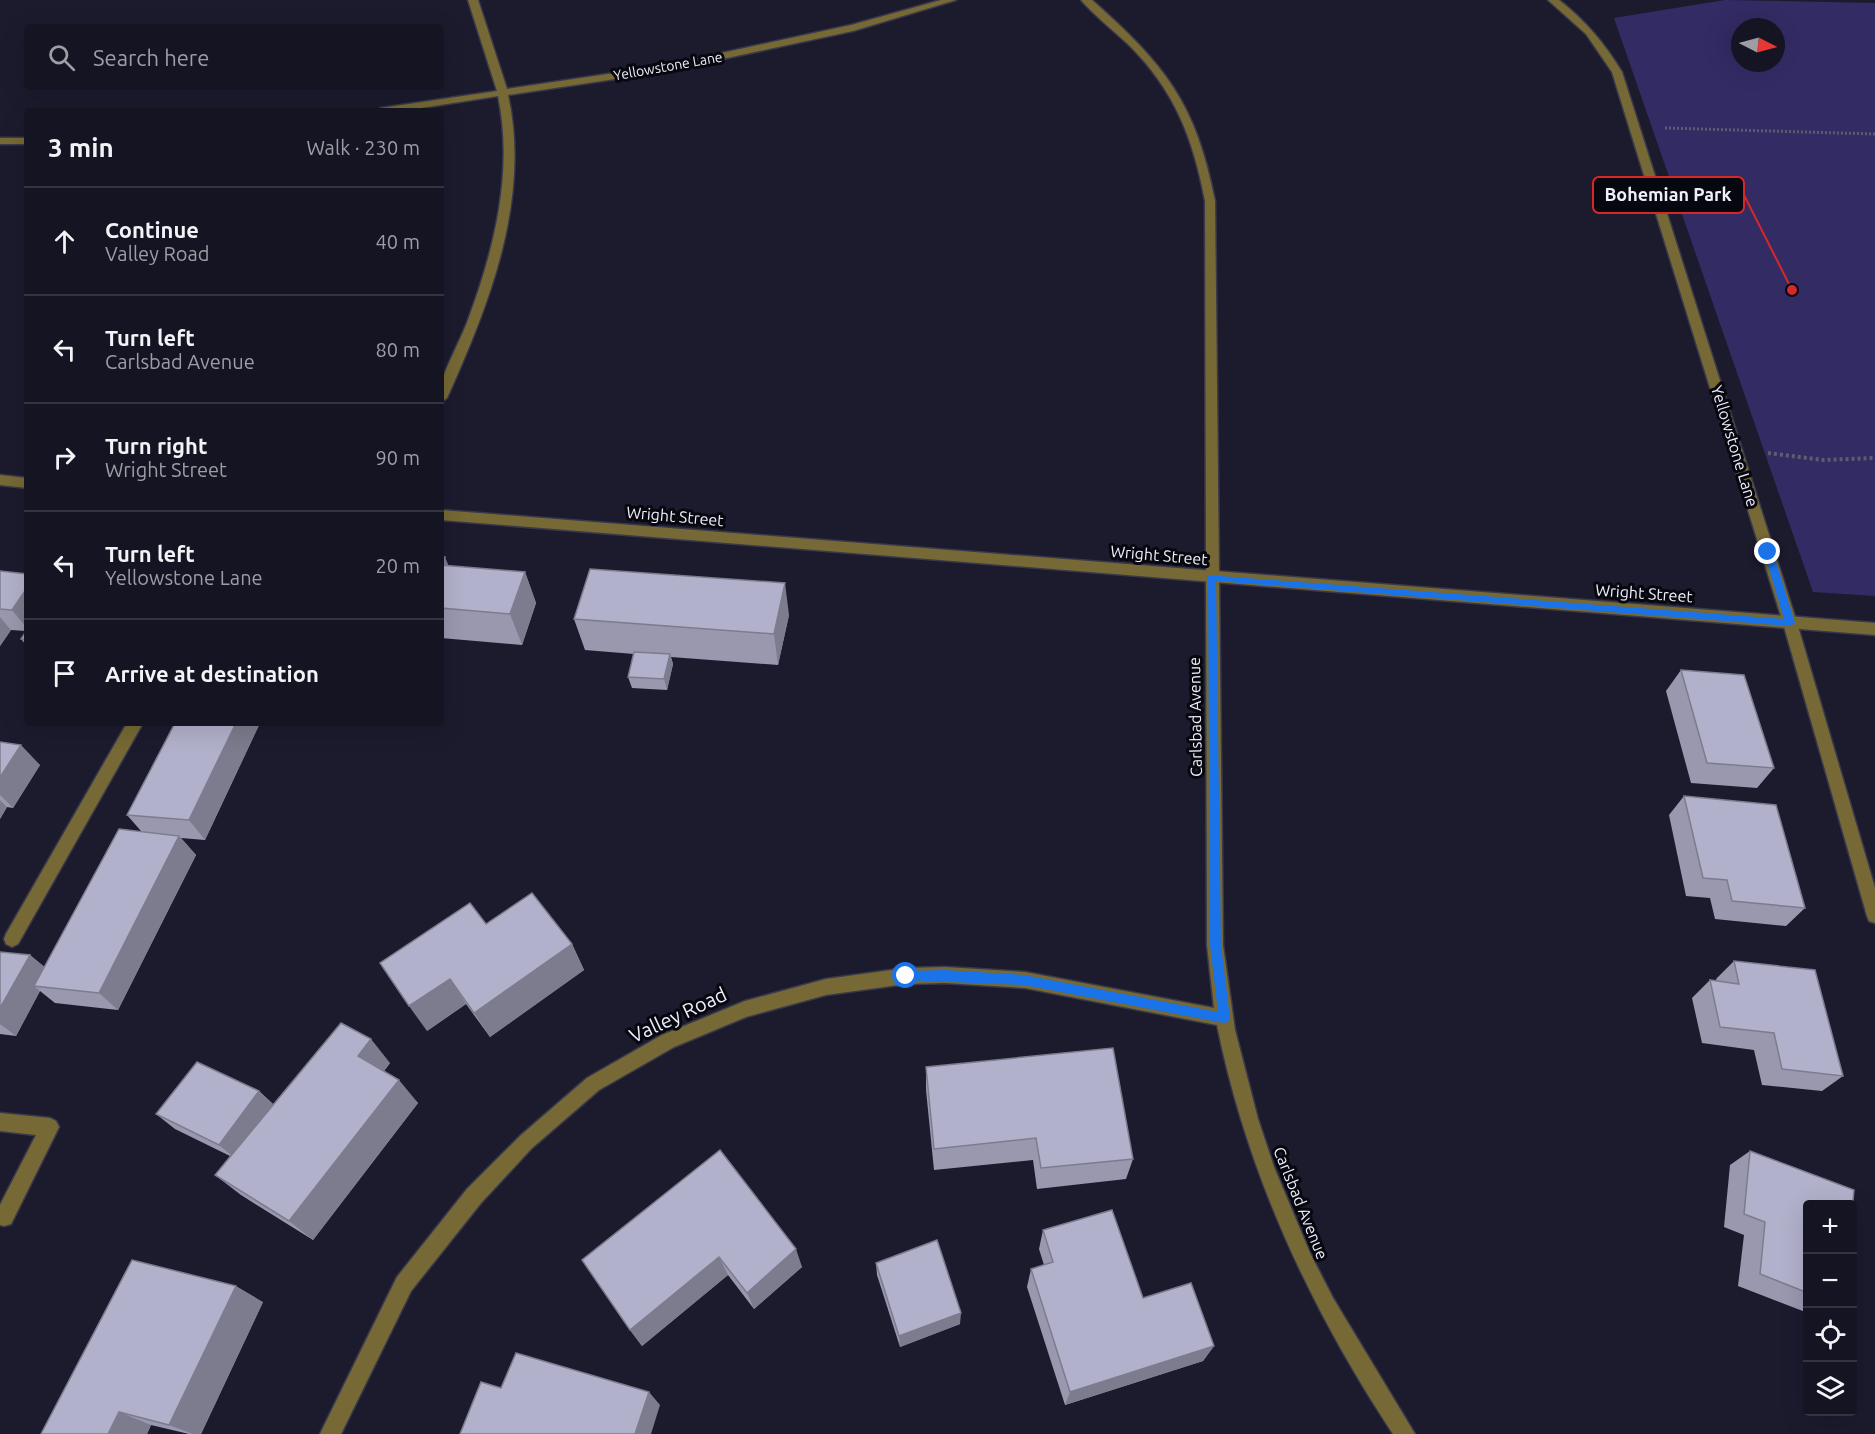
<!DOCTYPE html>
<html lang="en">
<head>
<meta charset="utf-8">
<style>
	:root { --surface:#151422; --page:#22212f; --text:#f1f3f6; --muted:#9d9ea5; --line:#343340 }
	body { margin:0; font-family:Ubuntu,sans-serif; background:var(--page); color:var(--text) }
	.controls { position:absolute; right:18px; bottom:18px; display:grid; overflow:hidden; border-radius:6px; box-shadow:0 6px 24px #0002 }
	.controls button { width:54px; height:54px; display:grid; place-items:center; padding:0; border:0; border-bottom:2px solid var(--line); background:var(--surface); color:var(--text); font:30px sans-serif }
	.compass { position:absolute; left:1731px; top:18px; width:54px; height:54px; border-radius:50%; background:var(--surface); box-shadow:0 6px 24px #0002; rotate:96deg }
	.stop { position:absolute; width:18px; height:18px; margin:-14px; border:4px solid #1a73e8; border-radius:50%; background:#fff }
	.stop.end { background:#1a73e8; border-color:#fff; box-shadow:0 2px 6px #0008 }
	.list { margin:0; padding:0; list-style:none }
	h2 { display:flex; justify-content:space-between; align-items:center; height:78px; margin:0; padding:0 24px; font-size:26px }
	h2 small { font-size:20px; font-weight:400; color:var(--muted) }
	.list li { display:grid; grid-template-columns:39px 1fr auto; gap:18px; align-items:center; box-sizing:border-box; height:108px; padding:0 24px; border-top:2px solid var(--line) }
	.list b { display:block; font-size:22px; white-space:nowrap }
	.list p { margin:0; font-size:20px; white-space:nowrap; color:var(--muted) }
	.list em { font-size:20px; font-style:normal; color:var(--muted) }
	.icon { flex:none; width:33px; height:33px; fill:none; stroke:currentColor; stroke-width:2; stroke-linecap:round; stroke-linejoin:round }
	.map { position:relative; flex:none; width:1875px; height:1434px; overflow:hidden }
	.search { position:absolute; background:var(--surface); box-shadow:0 6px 24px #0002; left:24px; top:24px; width:420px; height:66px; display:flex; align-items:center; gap:15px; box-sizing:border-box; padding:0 21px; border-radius:6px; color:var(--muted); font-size:22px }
	.panel { position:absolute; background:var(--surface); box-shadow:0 6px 24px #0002; left:24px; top:108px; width:420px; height:618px; border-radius:6px }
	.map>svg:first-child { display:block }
</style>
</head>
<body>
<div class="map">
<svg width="1875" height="1434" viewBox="0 0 1875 1434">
	<rect width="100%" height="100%" fill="#1c1b2e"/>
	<!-- green -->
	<path fill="#332b64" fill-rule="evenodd" d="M 1725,0 L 1875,3 L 1875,596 L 1813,592 L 1614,18 ZM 1740,27 L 1776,27 L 1776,63 L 1740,63 Z"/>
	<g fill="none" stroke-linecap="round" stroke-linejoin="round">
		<!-- service casing -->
		<g stroke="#3a394b" stroke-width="3">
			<g id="service">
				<path d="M 127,723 L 143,723 L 18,944 L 12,947 L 6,944 L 4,939 L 6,934 Z"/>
				<path d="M 0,1113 L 50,1118 L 56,1121 L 59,1127 L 11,1224 L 4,1226 L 0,1225 L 0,1205 L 36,1135 L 0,1131 Z"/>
			</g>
		</g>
		<!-- minor casing -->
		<g stroke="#3a394b" stroke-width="3">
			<g id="minor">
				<path d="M 468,0 L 478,0 L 507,89 L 662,66 L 851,25 L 941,0 L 956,0 L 853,31 L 662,72 L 508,95 C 531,199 489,305 447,398 L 441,402 C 441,397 440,389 441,384 C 446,366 461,339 468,320 C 494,250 514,172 498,96 L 402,111 L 376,111 L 381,108 L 497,91 Z"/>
				<path d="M 1081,0 L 1092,0 C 1165,65 1196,103 1215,201 L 1223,945 L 1235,1030 L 1258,1119 L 1274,1167 L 1310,1253 L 1333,1298 L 1415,1434 L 1393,1434 C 1310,1308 1247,1173 1217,1025 L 1025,988 L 945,983 L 906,984 L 826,995 L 746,1017 L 674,1047 L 599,1090 L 532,1148 L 481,1203 L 411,1291 L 341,1434 L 320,1434 L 397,1277 L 467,1189 L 520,1136 L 587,1078 L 662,1035 L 745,1001 L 826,979 L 906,968 L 945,967 L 1025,972 L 1214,1008 L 1207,945 L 1205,201 C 1193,138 1175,91 1129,45 C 1113,30 1095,16 1081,0 Z"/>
				<path d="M 1548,0 L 1559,0 C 1585,20 1605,44 1622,72 L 1797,623 L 1875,888 L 1875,923 L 1869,921 L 1867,916 L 1783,623 L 1612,72 L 1586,34 Z"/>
				<rect x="0" y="138" width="27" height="6"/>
			</g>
		</g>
		<!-- tertiary casing -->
		<g stroke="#3a394b" stroke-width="3">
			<g id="tertiary">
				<path d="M 0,475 L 27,478 L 27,488 L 0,485 Z"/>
				<path d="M 441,510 L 1875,623 L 1875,635 L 441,520 Z"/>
			</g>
		</g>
		<!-- path-far1 -->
		<path stroke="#5d5d6e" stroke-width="3" stroke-dasharray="2 2" stroke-linecap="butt" d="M 1665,128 L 1875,134"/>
		<!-- path -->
		<path stroke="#5d5d6e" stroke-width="4" stroke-dasharray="3 3" stroke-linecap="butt" d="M 1768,453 L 1823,460 L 1875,458"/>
		<!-- service -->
		<use href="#service" fill="#766935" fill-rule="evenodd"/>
		<!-- minor -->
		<use href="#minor" fill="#766935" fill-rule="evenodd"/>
		<!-- tertiary -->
		<use href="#tertiary" fill="#766935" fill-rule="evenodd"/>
	</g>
	<!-- wall -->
	<g fill="#9998af">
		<path d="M 441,557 L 449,566 L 525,572 L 536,603 L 522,645 L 441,638 Z"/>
		<path d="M 0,571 L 27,574 L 27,646 L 21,639 L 26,631 L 11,630 L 0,646 Z"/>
		<path d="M 789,615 L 778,665 L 671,657 L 673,664 L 667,690 L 632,688 L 628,677 L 634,654 L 585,650 L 574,619 Z"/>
		<path d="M 1681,670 L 1774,768 L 1757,788 L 1691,783 L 1666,691 Z"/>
		<path d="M 175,723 L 260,723 L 205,840 L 181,838 L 196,855 L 118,1010 L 55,1003 L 40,991 L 16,1036 L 0,1034 L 0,952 L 30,955 L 44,967 L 141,831 L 127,815 Z"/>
		<path d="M 0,742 L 40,765 L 13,808 L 7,807 L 0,819 Z"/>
		<path d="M 1684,796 L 1805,908 L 1786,926 L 1715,919 L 1710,898 L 1686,896 L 1669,815 Z"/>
		<path d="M 486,924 L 572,944 L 584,970 L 490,1037 L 466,1004 L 427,1031 Z"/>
		<path d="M 1734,961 L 1843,1076 L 1822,1091 L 1762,1085 L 1754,1050 L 1702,1043 L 1692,998 L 1710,980 L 1717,981 L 1716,979 Z"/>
		<path d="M 390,1063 L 384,1071 L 418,1103 L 313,1240 L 241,1195 L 215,1175 L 230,1156 L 175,1129 L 156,1114 L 259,1091 L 273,1104 Z"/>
		<path d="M 926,1067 L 1133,1159 L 1126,1179 L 1037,1189 L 1033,1160 L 934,1170 L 926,1090 Z"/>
		<path d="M 720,1150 L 802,1267 L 754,1309 L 728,1275 L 642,1346 L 630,1330 Z"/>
		<path d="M 1750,1151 L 1808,1204 L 1808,1313 L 1738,1286 L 1744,1235 L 1724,1227 L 1730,1165 Z"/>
		<path d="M 1043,1230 L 1214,1346 L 1203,1361 L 1065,1405 L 1027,1287 L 1031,1269 L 1044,1265 L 1039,1249 Z"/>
		<path d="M 876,1263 L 960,1324 L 900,1347 L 877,1275 Z"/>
		<path d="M 263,1302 L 201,1434 L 189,1434 L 151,1425 L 147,1434 L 41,1434 Z"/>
	</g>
	<!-- shaded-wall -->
	<g fill="#7d7c8e">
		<path d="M 445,557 L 458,589 L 441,565 Z"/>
		<path d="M 525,572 L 536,603 L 522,645 L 510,614 Z"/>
		<path d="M 785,583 L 789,615 L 778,665 L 774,634 Z"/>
		<path d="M 27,588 L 27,628 L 12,610 Z"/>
		<path d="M 0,617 L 11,630 L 0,646 Z"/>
		<path d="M 670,654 L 673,664 L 667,690 L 664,679 Z"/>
		<path d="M 236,723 L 260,723 L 205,840 L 189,820 Z"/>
		<path d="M 21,745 L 40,765 L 13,808 L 0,795 L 0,777 Z"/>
		<path d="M 0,800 L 7,807 L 0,819 Z"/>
		<path d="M 179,836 L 196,855 L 118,1010 L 99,993 Z"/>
		<path d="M 572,944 L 584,970 L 490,1037 L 474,1013 Z"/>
		<path d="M 30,955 L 51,972 L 34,986 L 40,991 L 16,1036 L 0,1024 L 0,1008 Z"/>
		<path d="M 450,979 L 466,1004 L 427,1031 L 409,1006 Z"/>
		<path d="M 371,1039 L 390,1063 L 378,1079 L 358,1056 Z"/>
		<path d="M 399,1080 L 418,1103 L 313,1240 L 289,1221 Z"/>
		<path d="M 259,1091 L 276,1107 L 237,1160 L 219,1145 Z"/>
		<path d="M 796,1249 L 802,1267 L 754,1309 L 747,1293 Z"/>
		<path d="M 719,1257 L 728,1275 L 642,1346 L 630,1330 Z"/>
		<path d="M 236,1286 L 263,1302 L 201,1434 L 193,1434 L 169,1425 Z"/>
		<path d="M 961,1313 L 960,1324 L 900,1347 L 899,1336 Z"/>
		<path d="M 1214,1346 L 1203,1361 L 1065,1405 L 1070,1392 Z"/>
		<path d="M 649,1392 L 660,1405 L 651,1434 L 635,1434 Z"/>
		<path d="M 119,1412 L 151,1425 L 147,1434 L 108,1434 Z"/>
	</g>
	<!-- building -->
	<g fill="#b2b1cb" stroke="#7d7c8e" stroke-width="1.5">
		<path d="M 441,557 L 445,557 L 441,565 L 525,572 L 510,614 L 441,608 Z"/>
		<path d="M 590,569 L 785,583 L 774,634 L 574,619 Z"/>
		<path d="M 0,571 L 27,574 L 27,588 L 12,610 L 0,609 Z"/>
		<path d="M 27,630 L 27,640 L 21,639 Z"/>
		<path d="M 634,652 L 670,654 L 664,679 L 628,677 Z"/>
		<path d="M 1681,670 L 1744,675 L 1774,768 L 1707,763 Z"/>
		<path d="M 175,723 L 236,723 L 189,820 L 127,815 Z"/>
		<path d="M 0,742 L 21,745 L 0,777 Z"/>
		<path d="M 1684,796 L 1776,805 L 1805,908 L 1732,901 L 1727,880 L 1703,878 Z"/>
		<path d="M 119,829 L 179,836 L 99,993 L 34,986 Z"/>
		<path d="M 532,893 L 572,944 L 474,1013 L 450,979 L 409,1006 L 380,963 L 470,903 L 486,924 Z"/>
		<path d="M 0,952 L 30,955 L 0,1008 Z"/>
		<path d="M 1734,961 L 1815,970 L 1843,1076 L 1782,1069 L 1774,1033 L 1720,1027 L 1710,980 L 1739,984 Z"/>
		<path d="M 341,1023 L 371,1039 L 358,1056 L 399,1080 L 289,1221 L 215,1175 Z"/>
		<path d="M 1113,1048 L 1133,1159 L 1041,1168 L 1036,1138 L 934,1149 L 926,1067 Z"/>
		<path d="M 197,1062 L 259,1091 L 219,1145 L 156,1114 Z"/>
		<path d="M 720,1150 L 796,1249 L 747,1293 L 719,1257 L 630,1330 L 582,1260 Z"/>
		<path d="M 1750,1151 L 1854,1190 L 1852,1210 L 1852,1204 L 1808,1204 L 1808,1293 L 1760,1274 L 1765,1222 L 1744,1214 Z"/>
		<path d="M 1112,1210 L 1143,1298 L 1191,1283 L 1214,1346 L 1070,1392 L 1031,1269 L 1053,1262 L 1043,1230 Z"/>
		<path d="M 937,1240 L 961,1313 L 899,1336 L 876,1263 Z"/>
		<path d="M 132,1260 L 236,1286 L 169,1425 L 119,1412 L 108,1434 L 41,1434 Z"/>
		<path d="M 516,1353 L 649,1392 L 635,1434 L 460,1434 L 481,1382 L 501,1388 Z"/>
	</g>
	<!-- route -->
	<path fill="#1a73e8" d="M 1768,549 L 1773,552 L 1795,623 L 1790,626 L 1216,581 L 1221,945 L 1230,1018 L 1228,1022 L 1224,1023 L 1024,985 L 902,980 L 902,973 L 906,971 L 945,970 L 1024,975 L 1218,1012 L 1210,945 L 1208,575 L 1784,619 L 1764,552 Z"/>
	<g text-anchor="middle" stroke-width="6" stroke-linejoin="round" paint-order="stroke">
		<!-- far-street labels -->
		<g font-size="14" fill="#efeffc" stroke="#07070f">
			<text transform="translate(668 66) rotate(-10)" y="5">Yellowstone Lane</text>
		</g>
		<!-- street labels -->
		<g font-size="16" fill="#efeffc" stroke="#07070f">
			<text transform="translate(1735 446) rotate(73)" y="6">Yellowstone Lane</text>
			<text transform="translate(675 516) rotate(5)" y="6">Wright Street</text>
			<text transform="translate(1159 555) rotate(5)" y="6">Wright Street</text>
			<text transform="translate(1644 593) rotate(4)" y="6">Wright Street</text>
			<text transform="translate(1195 717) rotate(-91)" y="6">Carlsbad Avenue</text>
			<text transform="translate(1301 1203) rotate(68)" y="6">Carlsbad Avenue</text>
		</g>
		<!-- near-street labels -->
		<g font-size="20" fill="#efeffc" stroke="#07070f">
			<text transform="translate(678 1015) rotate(-25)" y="7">Valley Road</text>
		</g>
	</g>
	<!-- callouts -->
	<path fill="none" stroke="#d62828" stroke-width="2" d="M1792 290L1744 195"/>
	<circle fill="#d62828" stroke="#07070f" stroke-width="2" cx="1792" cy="290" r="6"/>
	<rect fill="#07070f" stroke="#d62828" stroke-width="2" x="1593" y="177" width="151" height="36" rx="6"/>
	<g font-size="18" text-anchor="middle" font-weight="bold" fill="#efeffc">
		<text x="1668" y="201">Bohemian Park</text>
	</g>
</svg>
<div class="controls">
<button>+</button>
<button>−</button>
<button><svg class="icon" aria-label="locate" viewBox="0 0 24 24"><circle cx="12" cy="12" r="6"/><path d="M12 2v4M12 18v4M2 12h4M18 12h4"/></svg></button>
<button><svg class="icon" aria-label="layers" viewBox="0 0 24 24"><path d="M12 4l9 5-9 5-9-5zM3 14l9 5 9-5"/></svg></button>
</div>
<svg class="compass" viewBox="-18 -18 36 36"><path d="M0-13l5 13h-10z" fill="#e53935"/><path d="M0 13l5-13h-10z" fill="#9d9ea5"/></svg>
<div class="stop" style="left:906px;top:976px"></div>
<div class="stop end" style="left:1768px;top:552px"></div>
<div class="search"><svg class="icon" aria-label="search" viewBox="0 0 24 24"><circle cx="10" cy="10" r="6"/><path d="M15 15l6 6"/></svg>Search here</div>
<section class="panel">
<h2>3 min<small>Walk · 230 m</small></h2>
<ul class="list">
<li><svg class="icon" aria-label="ahead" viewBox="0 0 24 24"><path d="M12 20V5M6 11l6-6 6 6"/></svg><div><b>Continue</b><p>Valley Road</p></div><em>40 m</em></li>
<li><svg class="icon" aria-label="left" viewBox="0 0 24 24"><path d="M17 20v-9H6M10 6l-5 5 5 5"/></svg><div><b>Turn left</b><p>Carlsbad Avenue</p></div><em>80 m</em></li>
<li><svg class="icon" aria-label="right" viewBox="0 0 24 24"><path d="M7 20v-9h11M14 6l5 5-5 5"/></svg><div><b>Turn right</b><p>Wright Street</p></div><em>90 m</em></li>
<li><svg class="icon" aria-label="left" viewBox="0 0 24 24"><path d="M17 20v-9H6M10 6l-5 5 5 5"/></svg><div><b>Turn left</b><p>Yellowstone Lane</p></div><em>20 m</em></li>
<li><svg class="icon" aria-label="arrive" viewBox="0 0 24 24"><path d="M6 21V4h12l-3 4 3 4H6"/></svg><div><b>Arrive at destination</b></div></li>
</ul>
</section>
</div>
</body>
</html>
